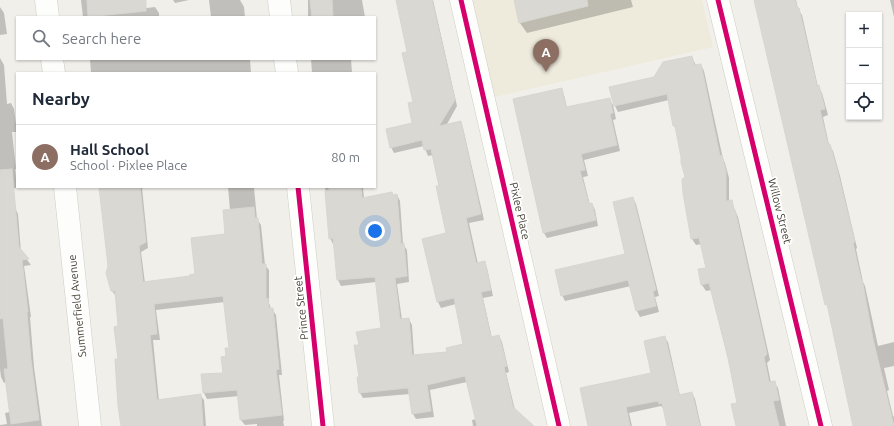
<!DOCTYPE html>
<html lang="en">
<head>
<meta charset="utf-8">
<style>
	:root { --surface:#fff; --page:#f6f6f7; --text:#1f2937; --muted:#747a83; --line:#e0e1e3; --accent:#0b8043 }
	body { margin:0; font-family:Ubuntu,sans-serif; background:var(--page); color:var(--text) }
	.controls { position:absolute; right:12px; top:12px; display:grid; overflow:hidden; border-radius:0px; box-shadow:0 1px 3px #0004 }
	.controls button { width:36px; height:36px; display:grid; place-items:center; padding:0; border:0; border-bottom:1px solid var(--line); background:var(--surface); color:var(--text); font:20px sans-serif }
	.you { position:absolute; left:375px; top:231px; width:14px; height:14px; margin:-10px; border:3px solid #fff; border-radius:50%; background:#1a73e8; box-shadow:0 0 0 6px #1a73e833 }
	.badge { display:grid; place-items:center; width:26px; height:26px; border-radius:50%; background:var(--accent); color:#fff; font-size:13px; font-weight:700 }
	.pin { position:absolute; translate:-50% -33px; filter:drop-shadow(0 1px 2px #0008) }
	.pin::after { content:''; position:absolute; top:21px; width:14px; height:12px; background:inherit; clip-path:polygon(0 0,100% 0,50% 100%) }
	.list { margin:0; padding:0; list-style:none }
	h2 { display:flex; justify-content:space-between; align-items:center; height:52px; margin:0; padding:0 16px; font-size:17px }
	h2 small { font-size:13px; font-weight:400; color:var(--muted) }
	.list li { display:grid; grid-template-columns:26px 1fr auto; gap:12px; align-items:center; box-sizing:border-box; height:64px; padding:0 16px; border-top:1px solid var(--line) }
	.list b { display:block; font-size:15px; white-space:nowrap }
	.list p { margin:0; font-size:13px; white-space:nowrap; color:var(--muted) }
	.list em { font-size:13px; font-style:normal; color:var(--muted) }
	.icon { flex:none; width:22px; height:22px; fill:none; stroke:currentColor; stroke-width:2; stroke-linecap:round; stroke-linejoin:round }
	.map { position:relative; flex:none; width:894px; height:426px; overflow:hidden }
	.search { position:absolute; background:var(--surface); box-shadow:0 1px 3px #0004; left:16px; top:16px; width:360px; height:44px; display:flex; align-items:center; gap:10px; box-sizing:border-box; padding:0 14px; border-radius:0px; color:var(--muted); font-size:15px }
	.panel { position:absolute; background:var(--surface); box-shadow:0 1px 3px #0004; left:16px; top:72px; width:360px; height:116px; border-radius:0px }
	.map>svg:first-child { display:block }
</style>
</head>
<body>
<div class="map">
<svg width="894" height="426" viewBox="0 0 894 426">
	<rect width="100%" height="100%" fill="#f0efea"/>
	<!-- education -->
	<path fill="#eeebdc" d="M 472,0 L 702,0 L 713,47 L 495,97 Z"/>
	<!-- shadow -->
	<g fill="#0003">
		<path d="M 81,0 L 129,0 L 130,10 L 155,7 L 159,13 L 159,17 L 83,17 Z"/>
		<path d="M 173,0 L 189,0 L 175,3 Z"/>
		<path d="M 209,0 L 240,0 L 244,7 L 245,17 L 211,17 Z"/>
		<path d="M 308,0 L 362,0 L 365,17 L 308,17 Z"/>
		<path d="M 397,0 L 433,0 L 457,106 L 446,126 L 460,122 L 463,128 L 484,220 L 469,223 L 478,264 L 484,263 L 487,268 L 493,296 L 483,298 L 492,338 L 499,336 L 502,342 L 509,372 L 506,373 L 515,410 L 525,426 L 473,426 L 472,420 L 476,419 L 467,382 L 430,390 L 434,417 L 416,419 L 413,414 L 410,394 L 363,398 L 360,393 L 360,346 L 382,329 L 376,282 L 341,286 L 338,280 L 335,244 L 333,244 L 330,238 L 325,187 L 363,187 L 364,198 L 397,195 L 400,201 L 403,244 L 407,250 L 409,282 L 397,284 L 402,320 L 409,319 L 412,325 L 414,355 L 448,352 L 465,344 L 456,304 L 441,308 L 438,302 L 448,234 L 433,155 L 428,156 L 424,146 L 394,153 L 391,147 L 413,124 L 414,103 L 408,53 Z"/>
		<path d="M 515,0 L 631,0 L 633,7 L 527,33 L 520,23 Z"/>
		<path d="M 756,0 L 796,0 L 798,9 L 802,15 L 818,87 L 822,93 L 828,115 L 823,117 L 829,145 L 833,151 L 840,176 L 857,248 L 856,249 L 863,282 L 865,286 L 878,346 L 894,342 L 894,366 L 884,368 L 889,390 L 887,391 L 893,416 L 894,417 L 894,426 L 854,426 L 829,308 L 826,304 Z"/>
		<path d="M 890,0 L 894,0 L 894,17 Z"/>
		<path d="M 0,7 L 4,13 L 7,34 L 0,35 Z"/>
		<path d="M 692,57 L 696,66 L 701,65 L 704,71 L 723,159 L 725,163 L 729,178 L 729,202 L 731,201 L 738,217 L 770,360 L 767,363 L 771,383 L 774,382 L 778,388 L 786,426 L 744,426 L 722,329 L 712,290 L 706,291 L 702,285 L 699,270 L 707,268 L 701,244 L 696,245 L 692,239 L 686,178 L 678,132 L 674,126 L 669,100 L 618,112 L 615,106 L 655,78 Z"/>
		<path d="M 0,58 L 4,65 L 7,104 L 11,103 L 14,109 L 17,132 L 12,132 L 16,169 L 15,169 L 17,188 L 3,189 L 0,184 Z"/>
		<path d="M 90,59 L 250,59 L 251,73 L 91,73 Z"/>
		<path d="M 311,59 L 351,59 L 352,73 L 312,73 Z"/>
		<path d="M 561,89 L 564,95 L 567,108 L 609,99 L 613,105 L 616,119 L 613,120 L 620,151 L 584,160 L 588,176 L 583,177 L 590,205 L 592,204 L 595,210 L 598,226 L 547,238 L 544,233 Z"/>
		<path d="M 101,187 L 142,187 L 148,248 L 141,252 L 145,283 L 191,277 L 196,275 L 226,235 L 230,210 L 228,187 L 259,187 L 254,188 L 257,219 L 261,225 L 265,265 L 269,270 L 269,303 L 271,309 L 272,309 L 276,315 L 282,375 L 279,375 L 284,421 L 283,421 L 284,426 L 257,426 L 257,424 L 245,425 L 241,420 L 239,396 L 207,399 L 204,393 L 202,375 L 224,374 L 230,348 L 225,302 L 156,310 L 160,340 L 153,340 L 159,401 L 200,395 L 204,400 L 206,426 L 122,426 L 119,327 L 116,296 L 112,291 Z"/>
		<path d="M 633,198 L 636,204 L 659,296 L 655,297 L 659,312 L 640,317 L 637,311 L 631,286 L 565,301 L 562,295 L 627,254 Z"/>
		<path d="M 15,208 L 18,214 L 21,252 L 31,265 L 24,266 L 31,317 L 30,317 L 34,367 L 42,426 L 0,426 L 0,425 L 7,424 L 5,413 L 10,412 L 6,382 L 4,383 L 1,377 L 0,369 L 0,209 Z"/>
		<path d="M 664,337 L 668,342 L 680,396 L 692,393 L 695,399 L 701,426 L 668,426 L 664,409 L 661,406 L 629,413 L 632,426 L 589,426 L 652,374 Z"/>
	</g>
	<!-- building -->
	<g fill="#dad8d3" stroke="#d8d6d0">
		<path d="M 87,0 L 146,0 L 146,11 L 88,17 Z"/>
		<path d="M 310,0 L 332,0 L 333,17 L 312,17 Z"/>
		<path d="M 396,0 L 432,0 L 455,100 L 439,126 L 461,121 L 481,214 L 466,218 L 476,263 L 485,261 L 491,290 L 481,292 L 491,337 L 499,335 L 507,366 L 504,367 L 513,407 L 534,426 L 477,426 L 465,376 L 427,385 L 431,411 L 412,414 L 408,388 L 359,393 L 357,377 L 359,377 L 354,345 L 359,345 L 356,332 L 381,328 L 375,277 L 337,280 L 333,238 L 329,239 L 325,191 L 329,190 L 329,187 L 361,187 L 362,198 L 392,192 L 393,195 L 397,194 L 401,244 L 404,243 L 407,276 L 395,278 L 400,319 L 409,318 L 412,355 L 447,352 L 446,348 L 463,344 L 454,298 L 437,302 L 422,239 L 446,233 L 436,186 L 439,186 L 431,149 L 424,150 L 422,140 L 390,148 L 386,129 L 412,123 L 408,103 L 413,102 L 402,53 L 407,52 Z"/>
		<path d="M 514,0 L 587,0 L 588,6 L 519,23 Z"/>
		<path d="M 754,0 L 795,0 L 797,8 L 799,8 L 817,86 L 819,85 L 825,109 L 820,110 L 828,144 L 830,144 L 837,169 L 855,242 L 853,243 L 861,279 L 862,279 L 873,339 L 894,426 L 853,426 L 827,304 L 825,305 Z"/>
		<path d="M 692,56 L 694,65 L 701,64 L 720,156 L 722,155 L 726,171 L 726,201 L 732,200 L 734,210 L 735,210 L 767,354 L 764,357 L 769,382 L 775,381 L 779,400 L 773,401 L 779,426 L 736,426 L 731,404 L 737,403 L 728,358 L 709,283 L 701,285 L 698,269 L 706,268 L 699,238 L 691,239 L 683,193 L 682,179 L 685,177 L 681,162 L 681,157 L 675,126 L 673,126 L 667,94 L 614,106 L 609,87 L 654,77 L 663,62 Z"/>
		<path d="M 562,88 L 566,107 L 610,98 L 613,113 L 610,114 L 617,145 L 581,154 L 585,170 L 580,171 L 589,204 L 592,203 L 596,220 L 543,233 L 513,99 Z"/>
		<path d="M 12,169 L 19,247 L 29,259 L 22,260 L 28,312 L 27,312 L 31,360 L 39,420 L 11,424 L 4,369 L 8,369 L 3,318 L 0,319 L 0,170 Z"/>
		<path d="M 99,187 L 140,187 L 146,242 L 139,246 L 143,282 L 190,276 L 189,275 L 195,274 L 191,238 L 225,234 L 223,210 L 254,207 L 255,218 L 258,218 L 262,264 L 266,264 L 266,299 L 268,298 L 269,308 L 273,308 L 279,369 L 276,370 L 282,415 L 240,420 L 237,390 L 203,393 L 201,374 L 223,373 L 221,357 L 226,356 L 225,348 L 229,348 L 223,296 L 154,304 L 157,334 L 150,335 L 157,400 L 201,394 L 203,426 L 121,426 L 118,406 L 115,359 L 118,359 L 114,327 L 118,326 L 115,291 L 111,291 L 106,273 L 108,266 Z"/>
		<path d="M 633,197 L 656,290 L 653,291 L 656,306 L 636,311 L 628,280 L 561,296 L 555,270 L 625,254 L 613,202 Z"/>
		<path d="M 665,336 L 679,395 L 692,392 L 700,426 L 667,426 L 662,403 L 659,404 L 658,401 L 626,407 L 630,426 L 588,426 L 580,388 L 651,373 L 644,341 Z"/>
	</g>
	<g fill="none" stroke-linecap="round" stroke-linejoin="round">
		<!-- minor casing -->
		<g stroke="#cecdc7" stroke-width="23">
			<g id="minor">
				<path d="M 46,0 L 48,17"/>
				<path d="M 279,0 L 281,17"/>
				<path d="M 461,0 L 559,426"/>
				<path d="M 718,0 L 821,426"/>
				<path d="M 52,59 L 54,73"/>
				<path d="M 285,59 L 287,73"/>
				<path d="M 65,187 L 90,426"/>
				<path d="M 298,187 L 323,426"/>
			</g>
		</g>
		<!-- minor -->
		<use href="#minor" stroke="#fdfdfc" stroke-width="22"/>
		<!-- cycleway casing -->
		<g stroke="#fff" stroke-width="8">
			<g id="cycleway">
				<path d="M 461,0 L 559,426"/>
				<path d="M 718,0 L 821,426"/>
				<path d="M 298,187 L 323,426"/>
			</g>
		</g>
		<!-- cycleway -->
		<use href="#cycleway" stroke="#d6006c" stroke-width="5"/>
	</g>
	<g text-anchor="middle" stroke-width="3.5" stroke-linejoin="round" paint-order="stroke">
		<!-- street labels -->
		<g font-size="11" fill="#464236" stroke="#fff">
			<text transform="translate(520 211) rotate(77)" y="4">Pixlee Place</text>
			<text transform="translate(780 211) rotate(76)" y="4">Willow Street</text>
			<text transform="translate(77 306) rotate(-96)" y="4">Summerfield Avenue</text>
			<text transform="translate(301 308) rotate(-96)" y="4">Prince Street</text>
		</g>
	</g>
</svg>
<div class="controls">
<button>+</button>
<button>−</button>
<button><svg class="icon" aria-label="locate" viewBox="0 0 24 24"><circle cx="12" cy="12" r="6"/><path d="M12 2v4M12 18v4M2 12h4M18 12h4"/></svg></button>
</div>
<div class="you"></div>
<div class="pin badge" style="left:546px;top:72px;background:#8d6e63">A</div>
<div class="search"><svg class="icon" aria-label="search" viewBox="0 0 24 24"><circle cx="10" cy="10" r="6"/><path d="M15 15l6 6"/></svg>Search here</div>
<section class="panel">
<h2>Nearby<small></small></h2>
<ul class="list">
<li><span class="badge" style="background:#8d6e63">A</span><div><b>Hall School</b><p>School · Pixlee Place</p></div><em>80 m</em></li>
</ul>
</section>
</div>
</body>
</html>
